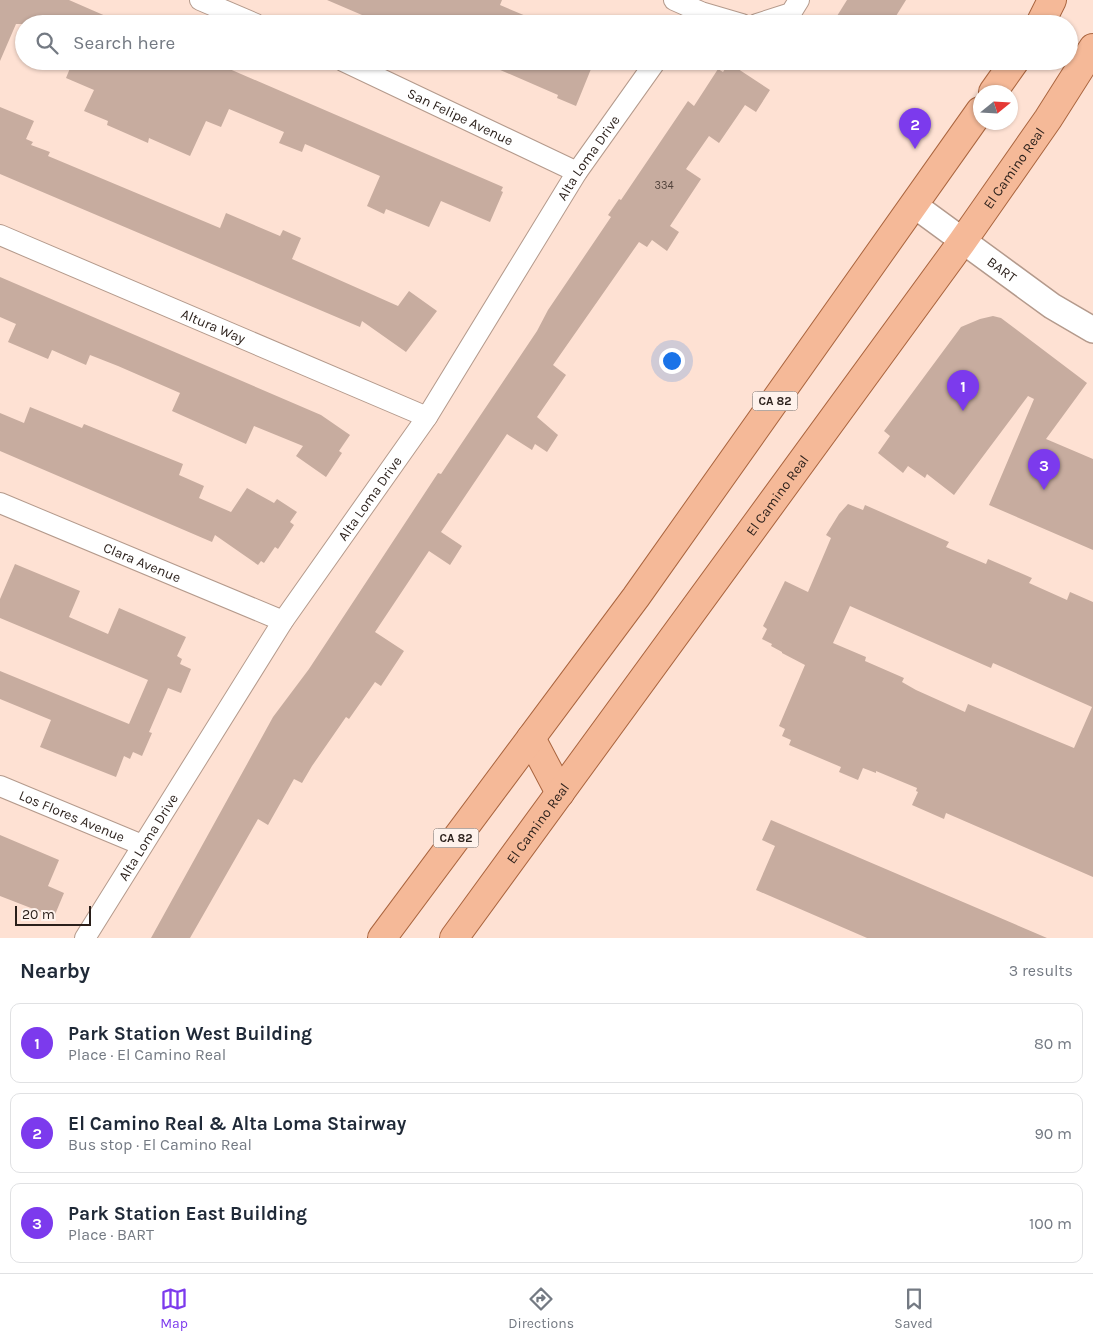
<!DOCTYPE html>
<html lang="en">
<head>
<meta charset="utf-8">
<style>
	:root { --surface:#fff; --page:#f6f6f7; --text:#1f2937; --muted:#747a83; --line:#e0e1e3; --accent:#7c3aed }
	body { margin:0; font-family:Karla,sans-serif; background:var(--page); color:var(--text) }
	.compass { position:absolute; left:973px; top:85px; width:45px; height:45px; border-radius:50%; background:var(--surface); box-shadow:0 1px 4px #0004; rotate:72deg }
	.scale { position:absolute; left:15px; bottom:12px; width:76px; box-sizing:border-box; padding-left:5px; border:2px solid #2a1f1a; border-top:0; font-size:14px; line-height:18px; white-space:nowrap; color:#2a1f1a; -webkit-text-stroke:4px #fef2ec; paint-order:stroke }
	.you { position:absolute; left:671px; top:360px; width:18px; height:18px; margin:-12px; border:4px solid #fff; border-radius:50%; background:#1a73e8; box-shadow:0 0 0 8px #1a73e833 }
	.badge { display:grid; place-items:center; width:32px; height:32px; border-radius:50%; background:var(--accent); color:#fff; font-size:16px; font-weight:700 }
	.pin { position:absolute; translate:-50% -41px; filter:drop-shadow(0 1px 2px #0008) }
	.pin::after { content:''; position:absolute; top:26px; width:18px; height:15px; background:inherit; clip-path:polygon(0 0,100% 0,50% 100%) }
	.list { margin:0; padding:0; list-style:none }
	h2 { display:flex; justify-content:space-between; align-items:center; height:65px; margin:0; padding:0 20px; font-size:21px }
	h2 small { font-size:16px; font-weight:400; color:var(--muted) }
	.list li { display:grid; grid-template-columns:32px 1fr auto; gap:15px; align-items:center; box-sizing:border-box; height:80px; margin:0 10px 10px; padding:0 10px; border:1px solid var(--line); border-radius:10px }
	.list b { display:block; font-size:19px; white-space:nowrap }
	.list p { margin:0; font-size:16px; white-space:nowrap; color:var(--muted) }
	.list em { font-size:16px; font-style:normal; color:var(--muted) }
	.icon { flex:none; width:28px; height:28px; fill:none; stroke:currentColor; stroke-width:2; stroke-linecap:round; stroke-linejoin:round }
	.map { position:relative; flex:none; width:1093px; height:938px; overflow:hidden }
	.search { position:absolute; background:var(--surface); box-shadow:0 1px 4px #0004; left:15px; right:15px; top:15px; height:55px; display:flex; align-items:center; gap:12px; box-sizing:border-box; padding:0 18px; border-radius:28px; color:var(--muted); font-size:19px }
	.sheet { height:335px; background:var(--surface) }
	nav { display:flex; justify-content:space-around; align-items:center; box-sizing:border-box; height:70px; border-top:1px solid var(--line); background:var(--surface); font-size:14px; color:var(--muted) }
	nav a { display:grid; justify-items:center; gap:2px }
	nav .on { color:var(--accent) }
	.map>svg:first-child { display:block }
</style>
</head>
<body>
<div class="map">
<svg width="1093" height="938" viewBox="0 0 1093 938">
	<rect width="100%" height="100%" fill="#fee1d3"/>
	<!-- building -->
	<g fill="#c7ac9f" fill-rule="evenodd">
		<path d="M 0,0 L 69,0 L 124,24 L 16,24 L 0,61 Z"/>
		<path d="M 327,0 L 502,0 L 500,5 L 545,24 L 383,24 Z"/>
		<path d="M 847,0 L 906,0 L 891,24 L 832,24 Z"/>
		<path d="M 73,61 L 211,61 L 503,187 L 501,191 L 503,192 L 490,222 L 441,201 L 429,227 L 386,209 L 384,214 L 367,206 L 380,176 L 305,144 L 302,152 L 279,143 L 284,132 L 229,109 L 221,127 L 206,121 L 190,156 L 149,138 L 148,143 L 107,125 L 108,121 L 84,111 L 94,90 L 66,78 Z"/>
		<path d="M 473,61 L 598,61 L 594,70 L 591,69 L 576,106 L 557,98 L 558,95 L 491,66 L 490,68 Z"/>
		<path d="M 729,63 L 770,90 L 756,112 L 745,105 L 719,143 L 709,136 L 686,169 L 701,179 L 670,226 L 679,232 L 667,251 L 652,240 L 647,247 L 639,242 L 553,365 L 566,375 L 537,417 L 558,435 L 547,452 L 535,444 L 532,450 L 507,434 L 441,532 L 462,546 L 450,565 L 429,551 L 375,632 L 404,651 L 381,686 L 375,682 L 349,719 L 346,717 L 312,766 L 302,783 L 294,779 L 268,825 L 258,819 L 190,938 L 151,938 L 273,717 L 309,669 L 438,473 L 441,474 L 537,331 L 548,310 L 611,217 L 608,215 L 619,199 L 621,200 L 688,101 L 694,106 L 718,69 L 723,72 Z"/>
		<path d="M 0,107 L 34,121 L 26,139 L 33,142 L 31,145 L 50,152 L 48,156 L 220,228 L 226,213 L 280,236 L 283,230 L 301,238 L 292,259 L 398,306 L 409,291 L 437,311 L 406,352 L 362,321 L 360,327 L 0,174 Z"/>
		<path d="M 0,277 L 321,415 L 350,435 L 339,451 L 342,453 L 326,477 L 296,456 L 303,446 L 254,426 L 246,444 L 172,411 L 180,393 L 118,366 L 90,355 L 86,365 L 52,350 L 48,359 L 8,342 L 16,324 L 0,317 Z"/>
		<path d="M 993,316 L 1001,318 L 1087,383 L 1046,439 L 1093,459 L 1093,550 L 989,505 L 1034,399 L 1028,396 L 954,495 L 927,474 L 925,478 L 908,466 L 903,473 L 878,453 L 890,436 L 884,431 L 961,327 L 980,319 Z"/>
		<path d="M 30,407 L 82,428 L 84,424 L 183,464 L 179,475 L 204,486 L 199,498 L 231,512 L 247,488 L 274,503 L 277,499 L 297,512 L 290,522 L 294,525 L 278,549 L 275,547 L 264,563 L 261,561 L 258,565 L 215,535 L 212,542 L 0,451 L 0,413 L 24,423 Z"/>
		<path d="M 848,504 L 863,510 L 865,505 L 949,542 L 946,547 L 986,564 L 988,559 L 1032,578 L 1029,583 L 1067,600 L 1070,592 L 1093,602 L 1093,877 L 946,813 L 944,819 L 912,805 L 918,792 L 916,791 L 917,788 L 876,771 L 876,773 L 863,768 L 858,780 L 839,772 L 841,767 L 789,745 L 791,740 L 782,736 L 785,729 L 779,726 L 805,665 L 782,653 L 782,652 L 771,646 L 772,644 L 762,639 L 767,629 L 763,626 L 785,581 L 808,592 L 831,538 L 826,535 L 839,514 ZM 850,606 L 991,668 L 993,663 L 1092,707 L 1074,748 L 968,704 L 965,712 L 916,690 L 902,682 L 904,678 L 865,661 L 866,657 L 833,643 Z"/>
		<path d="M 15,564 L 80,591 L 69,617 L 108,634 L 119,608 L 186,637 L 177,656 L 182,659 L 180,664 L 191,669 L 181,693 L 168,688 L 149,732 L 152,733 L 142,756 L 133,752 L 130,759 L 124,756 L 116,777 L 40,747 L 51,720 L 0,699 L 0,671 L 129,724 L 148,680 L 0,618 L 0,599 Z"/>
		<path d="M 771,820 L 1047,938 L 867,938 L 756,890 L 775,846 L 762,840 Z"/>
		<path d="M 0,835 L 59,860 L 48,886 L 64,893 L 54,917 L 0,896 Z"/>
	</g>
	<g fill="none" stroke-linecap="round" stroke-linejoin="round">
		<!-- minor casing -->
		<g stroke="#b49a8c" stroke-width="22">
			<g id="minor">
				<path d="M 200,0 L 256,24"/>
				<path d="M 674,0 L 701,12 L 742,24"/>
				<path d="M 757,24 L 791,13 L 799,0"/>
				<path id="s1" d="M 343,61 L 577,172"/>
				<path id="s2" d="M 0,235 L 427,417"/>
				<path id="s3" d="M 0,503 L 283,621"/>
				<path id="s4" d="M 0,786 L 142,845"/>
				<path id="s5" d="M 85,938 L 283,621 L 427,417 L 577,172 L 656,61"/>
			</g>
		</g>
		<!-- tertiary casing -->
		<g stroke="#b49a8c" stroke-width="28">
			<g id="tertiary">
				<path id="s6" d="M 914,205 L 1052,306 L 1093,330"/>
			</g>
		</g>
		<!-- primary casing -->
		<g stroke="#aa653f" stroke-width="30">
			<g id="primary">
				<path d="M 1040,24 L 1052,0"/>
				<path d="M 993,92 L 1015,61"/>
				<path d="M 531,738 L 560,793"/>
				<path d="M 382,938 L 636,597 L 980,111"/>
				<path id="s7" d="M 454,938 L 962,242 L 1048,119 L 1093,48"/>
			</g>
		</g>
		<!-- minor -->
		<use href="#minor" stroke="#fff" stroke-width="20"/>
		<!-- tertiary -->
		<use href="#tertiary" stroke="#fff" stroke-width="25"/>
		<!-- primary -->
		<use href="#primary" stroke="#f5b998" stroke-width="28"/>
	</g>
	<g text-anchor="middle" stroke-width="5" stroke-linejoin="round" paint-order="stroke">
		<!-- number labels -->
		<g font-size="11" fill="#51423b">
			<text x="664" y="189">334</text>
		</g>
		<!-- shield labels -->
		<g fill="#fef2ec" stroke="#6a5e59" stroke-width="1">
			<rect x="752.5" y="391.5" width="45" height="19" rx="4"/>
			<rect x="433.5" y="828.5" width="45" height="19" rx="4"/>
		</g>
		<g font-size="12" font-weight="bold" fill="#2a1f1a">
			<text x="775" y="405">CA 82</text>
			<text x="456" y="842">CA 82</text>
		</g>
		<!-- street labels -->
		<g font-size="14" fill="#2a1f1a" stroke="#fef2ec">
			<text dy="5" stroke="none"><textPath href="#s1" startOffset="130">San Felipe Avenue</textPath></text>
			<text dy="5" stroke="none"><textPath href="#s5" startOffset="929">Alta Loma Drive</textPath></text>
			<text dy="5" stroke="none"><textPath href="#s7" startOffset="952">El Camino Real</textPath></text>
			<text dy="5" stroke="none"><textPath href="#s6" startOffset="109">BART</textPath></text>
			<text dy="5" stroke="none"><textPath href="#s2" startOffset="232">Altura Way</textPath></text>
			<text dy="5" stroke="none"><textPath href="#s7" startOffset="548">El Camino Real</textPath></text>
			<text dy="5" stroke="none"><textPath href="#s5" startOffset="524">Alta Loma Drive</textPath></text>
			<text dy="5" stroke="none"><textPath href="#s3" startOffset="154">Clara Avenue</textPath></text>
			<text dy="5" stroke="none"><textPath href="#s4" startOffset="78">Los Flores Avenue</textPath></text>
			<text dy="5" stroke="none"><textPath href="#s7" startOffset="142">El Camino Real</textPath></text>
			<text dy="5" stroke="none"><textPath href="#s5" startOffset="119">Alta Loma Drive</textPath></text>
		</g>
	</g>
</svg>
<svg class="compass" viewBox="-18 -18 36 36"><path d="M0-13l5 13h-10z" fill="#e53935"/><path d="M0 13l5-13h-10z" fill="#747a83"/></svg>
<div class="scale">20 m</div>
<div class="you"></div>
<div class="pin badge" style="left:963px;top:411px">1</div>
<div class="pin badge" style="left:915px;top:149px">2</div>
<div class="pin badge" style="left:1044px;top:490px">3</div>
<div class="search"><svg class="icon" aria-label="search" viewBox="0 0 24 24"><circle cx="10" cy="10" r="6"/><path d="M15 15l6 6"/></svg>Search here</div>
</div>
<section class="sheet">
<h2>Nearby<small>3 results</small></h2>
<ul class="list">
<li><span class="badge">1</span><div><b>Park Station West Building</b><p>Place · El Camino Real</p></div><em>80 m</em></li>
<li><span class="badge">2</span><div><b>El Camino Real &amp; Alta Loma Stairway</b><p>Bus stop · El Camino Real</p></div><em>90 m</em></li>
<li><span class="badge">3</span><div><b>Park Station East Building</b><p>Place · BART</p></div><em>100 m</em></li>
</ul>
</section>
<nav>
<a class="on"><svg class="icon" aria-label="map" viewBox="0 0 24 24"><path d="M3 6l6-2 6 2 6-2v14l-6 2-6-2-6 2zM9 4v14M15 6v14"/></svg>Map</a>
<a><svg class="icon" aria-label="directions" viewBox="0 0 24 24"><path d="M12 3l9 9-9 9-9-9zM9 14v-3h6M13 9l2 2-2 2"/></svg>Directions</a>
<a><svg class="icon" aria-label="saved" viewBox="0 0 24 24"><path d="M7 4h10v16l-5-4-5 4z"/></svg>Saved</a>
</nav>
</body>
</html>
